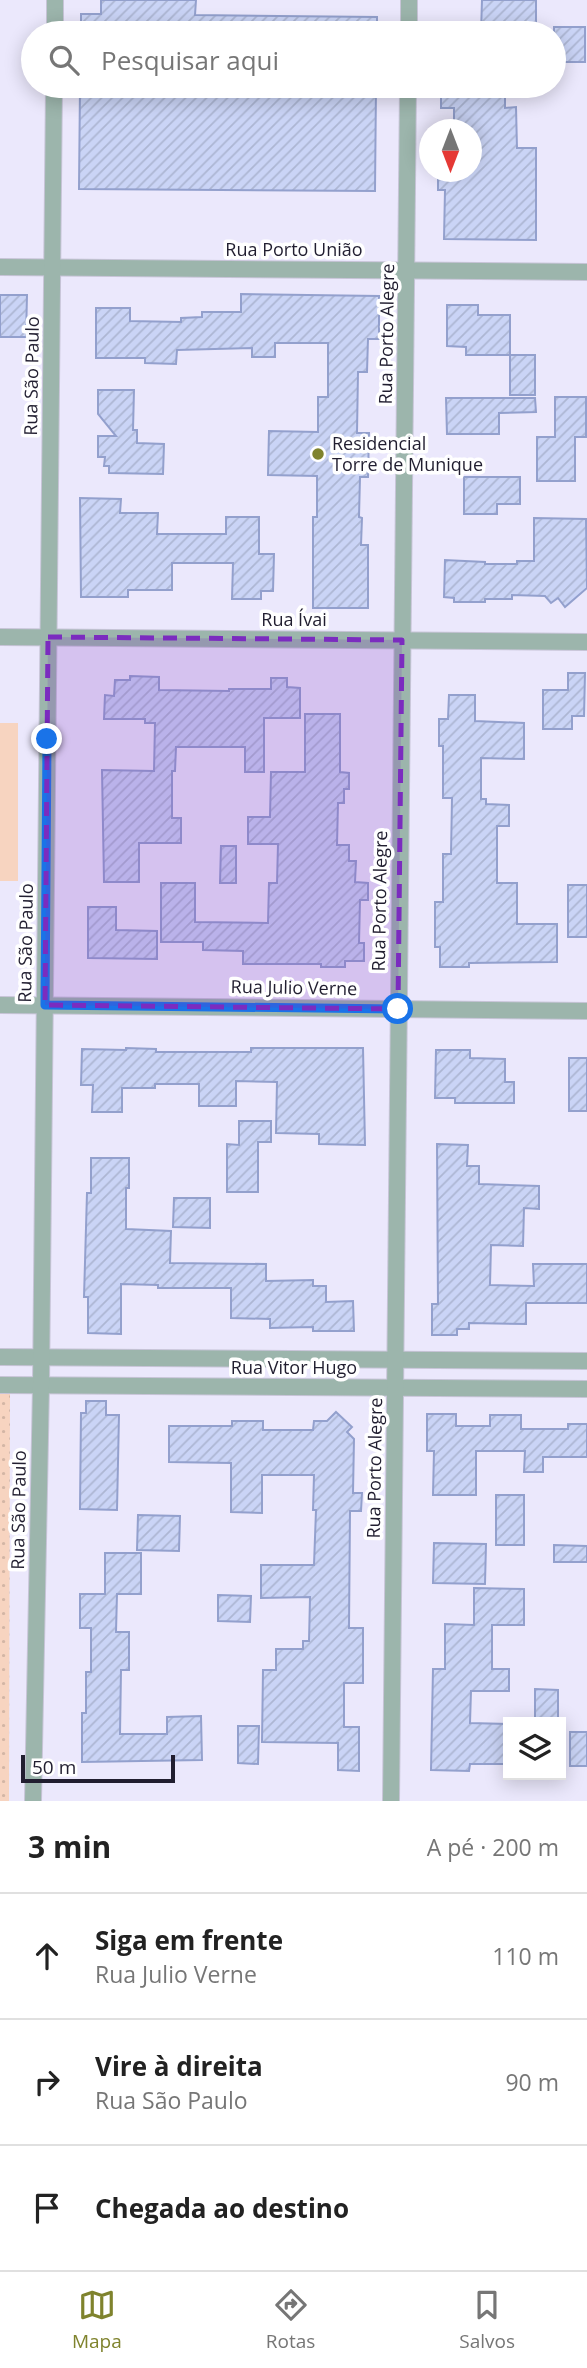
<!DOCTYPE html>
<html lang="pt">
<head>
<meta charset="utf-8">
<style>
	:root { --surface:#fff; --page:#f2f2f2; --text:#222; --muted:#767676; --line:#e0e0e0; --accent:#7f832d }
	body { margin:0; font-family:"Open Sans",sans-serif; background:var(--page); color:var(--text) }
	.controls { position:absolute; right:21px; bottom:21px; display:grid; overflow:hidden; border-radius:0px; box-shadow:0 4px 18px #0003 }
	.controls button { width:63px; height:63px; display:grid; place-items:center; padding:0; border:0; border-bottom:2px solid var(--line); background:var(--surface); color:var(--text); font:35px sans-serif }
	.compass { position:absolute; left:419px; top:119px; width:63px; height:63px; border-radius:50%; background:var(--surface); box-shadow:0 4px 18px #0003; rotate:180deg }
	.scale { position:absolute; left:21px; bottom:18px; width:154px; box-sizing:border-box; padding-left:7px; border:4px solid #211e30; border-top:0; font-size:19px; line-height:24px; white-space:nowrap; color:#211e30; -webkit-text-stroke:5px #fff; paint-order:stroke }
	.stop { position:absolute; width:21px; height:21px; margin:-16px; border:5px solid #1a73e8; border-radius:50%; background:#fff }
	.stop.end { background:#1a73e8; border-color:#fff; box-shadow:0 2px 7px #0008 }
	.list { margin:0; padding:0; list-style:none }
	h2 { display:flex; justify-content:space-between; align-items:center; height:91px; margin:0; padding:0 28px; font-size:30px }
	h2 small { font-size:23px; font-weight:400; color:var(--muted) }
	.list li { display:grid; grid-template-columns:46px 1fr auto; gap:21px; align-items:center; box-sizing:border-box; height:126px; padding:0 28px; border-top:2px solid var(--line) }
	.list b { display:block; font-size:26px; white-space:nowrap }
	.list p { margin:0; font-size:23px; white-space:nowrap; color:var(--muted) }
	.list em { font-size:23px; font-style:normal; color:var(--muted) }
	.icon { flex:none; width:38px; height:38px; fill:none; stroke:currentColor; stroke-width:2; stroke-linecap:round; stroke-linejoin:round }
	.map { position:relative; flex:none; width:587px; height:1801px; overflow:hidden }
	.search { position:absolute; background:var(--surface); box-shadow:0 4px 18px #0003; left:21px; right:21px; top:21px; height:77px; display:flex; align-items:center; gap:18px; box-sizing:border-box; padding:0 24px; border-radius:38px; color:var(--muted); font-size:26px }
	.sheet { height:469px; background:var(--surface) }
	nav { display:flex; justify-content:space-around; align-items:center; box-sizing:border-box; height:98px; border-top:2px solid var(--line); background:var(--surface); font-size:19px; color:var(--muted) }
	nav a { display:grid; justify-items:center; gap:4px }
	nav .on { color:var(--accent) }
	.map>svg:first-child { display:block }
</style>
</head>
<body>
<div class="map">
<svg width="587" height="1801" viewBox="0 0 587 1801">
	<defs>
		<pattern id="park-dots" width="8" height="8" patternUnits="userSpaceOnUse" patternTransform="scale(1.75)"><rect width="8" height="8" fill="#f7d4c0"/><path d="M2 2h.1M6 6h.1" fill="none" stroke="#d3b6a5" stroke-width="1.8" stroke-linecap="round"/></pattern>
		<pattern id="building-hatch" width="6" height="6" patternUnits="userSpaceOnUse" patternTransform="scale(1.75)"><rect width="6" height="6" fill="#cad4f6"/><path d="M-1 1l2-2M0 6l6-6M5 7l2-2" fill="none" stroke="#adb6d3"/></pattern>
	</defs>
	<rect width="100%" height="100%" fill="#ebe8fc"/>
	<!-- green -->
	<rect fill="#f7d4c0" x="0" y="723" width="18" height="158"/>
	<!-- park -->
	<path fill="url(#park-dots)" d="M 0,1393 L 10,1393 L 9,1801 L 0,1801 Z"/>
	<!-- building -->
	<g fill="url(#building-hatch)" stroke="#93a0cd" stroke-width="2">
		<path d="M 101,0 L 196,0 L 195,15 L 377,17 L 377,33 L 81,33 L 81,14 L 101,14 Z"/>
		<path d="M 482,0 L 536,0 L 536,33 L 481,33 Z"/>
		<rect x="554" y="27" width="31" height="35"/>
		<path d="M 80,86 L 376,86 L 375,191 L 79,189 Z"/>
		<path d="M 441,86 L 479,86 L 479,89 L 505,89 L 505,108 L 516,107 L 517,148 L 536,148 L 536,240 L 444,239 L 445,190 L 438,190 L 438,172 L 472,172 L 472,130 L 454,130 L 454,108 L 441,108 Z"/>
		<path d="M 241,294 L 379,296 L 379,339 L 368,339 L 367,372 L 358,372 L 357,433 L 369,433 L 368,477 L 360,477 L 359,517 L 362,518 L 361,545 L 368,545 L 368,608 L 313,608 L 313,517 L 317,517 L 317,476 L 268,475 L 269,431 L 318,432 L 318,397 L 328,397 L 328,343 L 275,343 L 275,357 L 252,357 L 252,348 L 177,350 L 176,364 L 145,363 L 145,358 L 96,358 L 96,308 L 130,308 L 130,321 L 181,322 L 181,318 L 202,317 L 202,312 L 241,312 Z"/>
		<path d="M 0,295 L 27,295 L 26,337 L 0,337 Z"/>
		<path d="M 447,305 L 478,305 L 478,315 L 510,315 L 510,355 L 466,355 L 466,347 L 447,346 Z"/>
		<rect x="510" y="355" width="25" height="40"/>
		<path d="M 98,390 L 134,390 L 133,430 L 137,430 L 137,443 L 164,444 L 163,474 L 109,473 L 109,466 L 104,466 L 105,457 L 98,457 L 98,436 L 116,436 L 98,414 Z"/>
		<path d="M 555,397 L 586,397 L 586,437 L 575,437 L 575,481 L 537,481 L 537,437 L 555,437 Z"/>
		<path d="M 446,398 L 535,398 L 536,412 L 499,413 L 499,434 L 447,434 Z"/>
		<path d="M 464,477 L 520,477 L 520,504 L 497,504 L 497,514 L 464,514 Z"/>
		<path d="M 80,498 L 121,499 L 120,513 L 158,513 L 157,534 L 226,534 L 226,517 L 259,517 L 259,554 L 274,554 L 273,591 L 261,591 L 261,599 L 232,599 L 233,563 L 172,563 L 172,590 L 128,590 L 128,597 L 81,597 Z"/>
		<path d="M 534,518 L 586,519 L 587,588 L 565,607 L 558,598 L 551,603 L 545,596 L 512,595 L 512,599 L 485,599 L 485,602 L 454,602 L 454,598 L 444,597 L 445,560 L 485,562 L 485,564 L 517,564 L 517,561 L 534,561 Z"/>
		<path d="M 568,673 L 585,673 L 584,716 L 572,716 L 572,729 L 543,729 L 543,690 L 568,690 Z"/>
		<path d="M 130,676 L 159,677 L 159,690 L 229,691 L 229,689 L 271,689 L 271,678 L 287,678 L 287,687 L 300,688 L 300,718 L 264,718 L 264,772 L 245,772 L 245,747 L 176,747 L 175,771 L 172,771 L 172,818 L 181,818 L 181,843 L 139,843 L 139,882 L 104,882 L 102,770 L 154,771 L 155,723 L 145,723 L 145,719 L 104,719 L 105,695 L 114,696 L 115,680 L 130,680 Z"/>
		<path d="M 449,695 L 475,695 L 475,721 L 524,723 L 524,759 L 481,758 L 481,799 L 486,799 L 486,804 L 509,805 L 509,826 L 497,826 L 497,883 L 517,883 L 517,924 L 557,924 L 557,962 L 469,963 L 469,967 L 440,967 L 440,947 L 435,947 L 435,902 L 443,902 L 443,854 L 451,854 L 452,798 L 443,798 L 443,746 L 439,746 L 439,719 L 448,719 Z"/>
		<path d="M 305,714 L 340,714 L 340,772 L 349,773 L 349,789 L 344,789 L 344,803 L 338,803 L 337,845 L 349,845 L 349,861 L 356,861 L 355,882 L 368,883 L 368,900 L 360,900 L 359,943 L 364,943 L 364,961 L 345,961 L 345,967 L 321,967 L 321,964 L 243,964 L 243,951 L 203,950 L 203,942 L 161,942 L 161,883 L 195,883 L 195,922 L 268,923 L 269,883 L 277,883 L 278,844 L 248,844 L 248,817 L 270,817 L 271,772 L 305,772 Z"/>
		<path d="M 221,846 L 236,846 L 236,883 L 220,883 Z"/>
		<rect x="568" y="885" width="19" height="52"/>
		<path d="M 88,907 L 116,907 L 116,930 L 157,931 L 157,959 L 88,958 Z"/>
		<path d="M 126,1048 L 156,1049 L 156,1052 L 251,1052 L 251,1048 L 363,1048 L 365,1145 L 319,1144 L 319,1134 L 276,1133 L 277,1082 L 236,1081 L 236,1106 L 199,1106 L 199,1084 L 155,1084 L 155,1088 L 122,1088 L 122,1112 L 92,1112 L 93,1085 L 81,1085 L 82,1049 L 126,1050 Z"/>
		<path d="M 436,1050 L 470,1050 L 470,1058 L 505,1059 L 505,1082 L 514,1082 L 514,1103 L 455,1103 L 455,1098 L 435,1098 Z"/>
		<rect x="569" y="1058" width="18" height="53"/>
		<path d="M 239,1121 L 271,1121 L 271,1142 L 258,1142 L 258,1192 L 227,1192 L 227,1144 L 239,1145 Z"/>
		<path d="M 437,1144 L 468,1145 L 467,1166 L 479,1166 L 479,1184 L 539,1186 L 539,1209 L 524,1208 L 523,1246 L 491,1245 L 490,1285 L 534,1286 L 533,1264 L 587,1264 L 587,1303 L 526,1303 L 526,1324 L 469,1323 L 469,1329 L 457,1329 L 457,1335 L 432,1335 L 432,1304 L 438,1304 Z"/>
		<path d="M 91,1158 L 129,1158 L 129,1188 L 126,1188 L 126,1229 L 171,1231 L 170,1263 L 266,1264 L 266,1281 L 313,1280 L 313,1286 L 326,1286 L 326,1302 L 353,1301 L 354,1331 L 313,1331 L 313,1327 L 270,1328 L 270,1319 L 231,1318 L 231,1288 L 158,1288 L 158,1285 L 121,1284 L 121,1334 L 88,1333 L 88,1297 L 84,1297 L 87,1193 L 91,1193 Z"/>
		<path d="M 174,1198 L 210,1198 L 210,1228 L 173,1227 Z"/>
		<path d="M 86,1401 L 106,1401 L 106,1415 L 119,1415 L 117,1510 L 80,1509 L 81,1413 L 86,1413 Z"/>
		<path d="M 336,1412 L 352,1427 L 347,1432 L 354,1439 L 353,1493 L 362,1493 L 361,1511 L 350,1511 L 349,1628 L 363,1628 L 363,1683 L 344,1683 L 344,1727 L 359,1727 L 359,1771 L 338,1770 L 338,1743 L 262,1742 L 263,1670 L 276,1670 L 276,1649 L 303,1649 L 303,1641 L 309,1641 L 310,1597 L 261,1598 L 261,1565 L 314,1565 L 316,1510 L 313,1510 L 314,1475 L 262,1475 L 262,1513 L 231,1512 L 231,1463 L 169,1462 L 169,1426 L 232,1426 L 232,1421 L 263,1421 L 263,1430 L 313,1430 L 314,1421 L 327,1421 Z"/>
		<path d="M 427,1414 L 456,1414 L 456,1426 L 490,1426 L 490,1415 L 521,1415 L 521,1429 L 568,1429 L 568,1424 L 587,1424 L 587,1457 L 543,1457 L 543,1472 L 524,1472 L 525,1451 L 476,1451 L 476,1495 L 433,1495 L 434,1451 L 427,1451 Z"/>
		<rect x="496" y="1495" width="28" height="50"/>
		<path d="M 138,1515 L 180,1516 L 179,1551 L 137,1550 Z"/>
		<path d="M 434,1543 L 486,1544 L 485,1584 L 433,1583 Z"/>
		<path d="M 554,1545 L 587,1546 L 587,1562 L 554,1562 Z"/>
		<path d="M 105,1553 L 141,1553 L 141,1594 L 117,1594 L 116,1632 L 129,1632 L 129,1670 L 121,1670 L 120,1734 L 167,1734 L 167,1717 L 201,1716 L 202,1760 L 82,1762 L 82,1713 L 86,1713 L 86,1672 L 91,1672 L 91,1628 L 80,1628 L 80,1594 L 105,1594 Z"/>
		<path d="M 474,1588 L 524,1589 L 524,1625 L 492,1625 L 492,1669 L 509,1669 L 509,1691 L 471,1691 L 470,1723 L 508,1724 L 508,1764 L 470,1764 L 469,1771 L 431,1770 L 433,1669 L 445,1669 L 445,1624 L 474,1625 Z"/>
		<path d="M 218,1595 L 251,1596 L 250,1622 L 218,1621 Z"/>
		<path d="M 535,1689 L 558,1690 L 558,1722 L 535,1722 Z"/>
		<path d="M 238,1726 L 259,1726 L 258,1764 L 238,1763 Z"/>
		<rect x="570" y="1732" width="17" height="34"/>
	</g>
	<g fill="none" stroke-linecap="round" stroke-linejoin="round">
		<!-- street casing -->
		<g stroke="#c7c4d7" stroke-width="18">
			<g id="street">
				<path d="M 55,33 L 55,0"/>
				<path d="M 409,33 L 409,0"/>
				<path d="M 0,267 L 587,272"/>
				<path d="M 0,637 L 587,642"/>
				<path d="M 0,1005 L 587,1011"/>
				<path d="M 0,1357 L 587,1361"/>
				<path d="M 0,1385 L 587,1389"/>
				<path d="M 33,1801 L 41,1385 L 54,86"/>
				<path d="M 391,1801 L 408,86"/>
			</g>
		</g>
		<!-- street -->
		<use href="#street" stroke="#9cb5ac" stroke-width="16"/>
	</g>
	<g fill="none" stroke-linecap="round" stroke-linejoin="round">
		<!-- route -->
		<path stroke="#1a73e8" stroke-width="9" d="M 47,739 L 45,1005 L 398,1009"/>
	</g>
	<!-- marked area -->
	<path fill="#7b2cbf" fill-opacity="0.2" stroke="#7b2cbf" stroke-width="5" stroke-dasharray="14 9" stroke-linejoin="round" d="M 48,637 L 402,640 L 398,1009 L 45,1005 Z"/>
	<!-- markers -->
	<circle fill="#7f832d" stroke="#fff" stroke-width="2.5" cx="318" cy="454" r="7"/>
	<g text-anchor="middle" stroke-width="7" stroke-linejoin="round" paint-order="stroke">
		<!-- street labels -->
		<g font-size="18" fill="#211e30" stroke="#fff">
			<text x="294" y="256">Rua Porto União</text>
			<text transform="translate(387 334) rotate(-89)" y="6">Rua Porto Alegre</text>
			<text transform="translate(32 376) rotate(-89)" y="6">Rua São Paulo</text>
			<text x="294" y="626">Rua Ívai</text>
			<text transform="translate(380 901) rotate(-89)" y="6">Rua Porto Alegre</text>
			<text transform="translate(26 943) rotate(-89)" y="6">Rua São Paulo</text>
			<text transform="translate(294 988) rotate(1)" y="6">Rua Julio Verne</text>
			<text x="294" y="1374">Rua Vitor Hugo</text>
			<text transform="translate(375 1468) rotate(-89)" y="6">Rua Porto Alegre</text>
			<text transform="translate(19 1510) rotate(-89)" y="6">Rua São Paulo</text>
		</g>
		<!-- poi labels -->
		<g font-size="18" fill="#211e30" stroke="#fff" text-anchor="start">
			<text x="332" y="450">Residencial<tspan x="332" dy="21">Torre de Munique</tspan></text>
		</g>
	</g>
</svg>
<div class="controls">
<button><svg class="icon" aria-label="layers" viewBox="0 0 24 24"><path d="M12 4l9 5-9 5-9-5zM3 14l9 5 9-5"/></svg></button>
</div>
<svg class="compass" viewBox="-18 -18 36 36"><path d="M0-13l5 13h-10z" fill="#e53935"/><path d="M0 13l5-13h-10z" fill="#767676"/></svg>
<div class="scale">50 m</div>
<div class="stop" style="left:398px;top:1009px"></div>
<div class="stop end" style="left:47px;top:739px"></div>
<div class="search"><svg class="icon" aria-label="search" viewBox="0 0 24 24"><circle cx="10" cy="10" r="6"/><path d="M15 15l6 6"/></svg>Pesquisar aqui</div>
</div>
<section class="sheet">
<h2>3 min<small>A pé · 200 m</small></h2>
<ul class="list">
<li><svg class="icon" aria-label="ahead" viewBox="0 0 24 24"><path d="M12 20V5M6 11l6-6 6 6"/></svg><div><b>Siga em frente</b><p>Rua Julio Verne</p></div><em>110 m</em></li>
<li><svg class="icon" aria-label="right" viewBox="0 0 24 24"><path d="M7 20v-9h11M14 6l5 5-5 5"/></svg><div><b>Vire à direita</b><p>Rua São Paulo</p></div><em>90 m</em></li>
<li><svg class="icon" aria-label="arrive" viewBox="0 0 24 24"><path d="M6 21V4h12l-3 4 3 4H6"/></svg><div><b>Chegada ao destino</b></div></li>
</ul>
</section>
<nav>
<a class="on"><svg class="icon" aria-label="map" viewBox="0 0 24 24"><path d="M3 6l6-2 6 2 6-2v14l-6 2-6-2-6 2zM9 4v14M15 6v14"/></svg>Mapa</a>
<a><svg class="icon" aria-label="directions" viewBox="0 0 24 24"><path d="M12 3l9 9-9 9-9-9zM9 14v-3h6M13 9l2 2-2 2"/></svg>Rotas</a>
<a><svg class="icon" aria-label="saved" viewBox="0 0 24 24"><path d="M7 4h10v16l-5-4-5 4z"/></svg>Salvos</a>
</nav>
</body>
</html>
